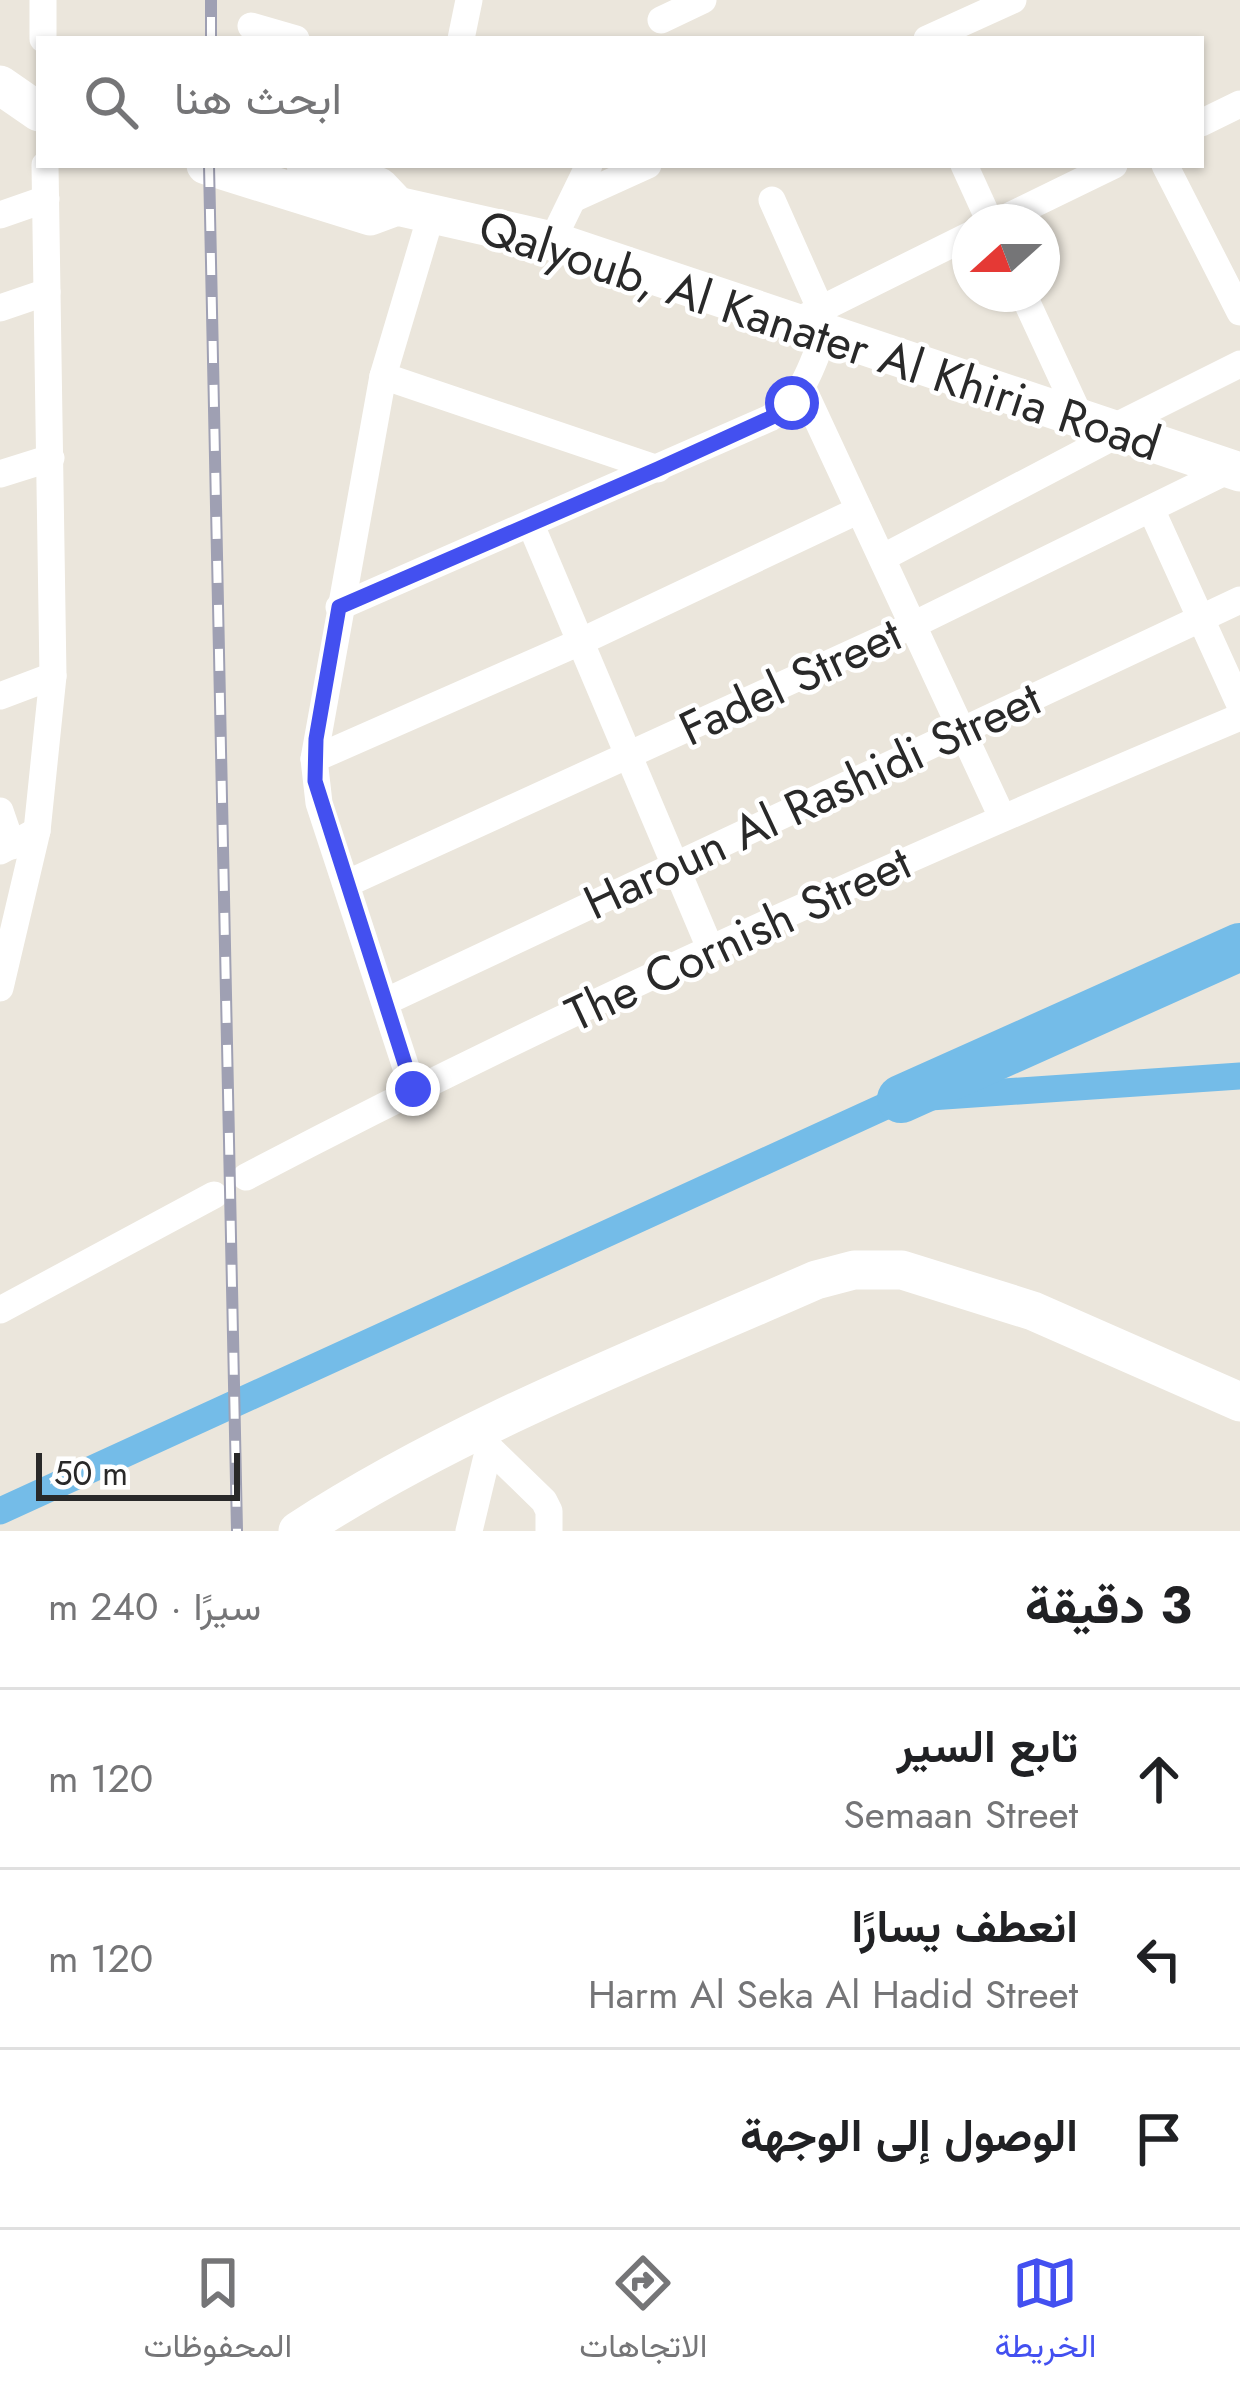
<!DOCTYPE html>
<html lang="ar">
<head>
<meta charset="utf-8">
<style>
	:root { --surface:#fff; --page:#f2f2f2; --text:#202124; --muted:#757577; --line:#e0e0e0; --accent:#4350f0 }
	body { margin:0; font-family:Jost,Vazirmatn,sans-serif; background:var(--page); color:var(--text); direction:rtl }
	.compass { position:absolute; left:952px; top:204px; width:108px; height:108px; border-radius:50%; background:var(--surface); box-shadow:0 3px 9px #0004; rotate:249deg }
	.scale { position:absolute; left:36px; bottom:30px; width:204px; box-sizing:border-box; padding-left:12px; border:6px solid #292929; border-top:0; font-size:33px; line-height:42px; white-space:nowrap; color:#292929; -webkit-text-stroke:9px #fff; paint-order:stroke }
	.stop { position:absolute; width:36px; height:36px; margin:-27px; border:9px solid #4350f0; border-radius:50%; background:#fff }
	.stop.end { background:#4350f0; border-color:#fff; box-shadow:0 3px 12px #0008 }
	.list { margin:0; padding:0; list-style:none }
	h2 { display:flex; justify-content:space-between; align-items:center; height:156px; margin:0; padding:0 48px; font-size:51px }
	h2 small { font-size:39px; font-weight:400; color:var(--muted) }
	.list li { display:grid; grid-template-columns:78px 1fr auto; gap:36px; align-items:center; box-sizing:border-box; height:180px; padding:0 48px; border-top:3px solid var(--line) }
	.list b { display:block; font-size:45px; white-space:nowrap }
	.list p { margin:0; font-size:39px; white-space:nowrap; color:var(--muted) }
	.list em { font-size:39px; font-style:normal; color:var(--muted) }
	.icon { flex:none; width:66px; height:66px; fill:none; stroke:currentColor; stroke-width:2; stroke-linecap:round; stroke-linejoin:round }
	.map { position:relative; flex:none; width:1240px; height:1531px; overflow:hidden; direction:ltr }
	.search { position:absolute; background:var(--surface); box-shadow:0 3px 9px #0004; left:36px; right:36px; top:36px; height:132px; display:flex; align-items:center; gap:30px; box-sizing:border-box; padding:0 42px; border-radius:0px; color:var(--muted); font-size:45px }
	.sheet { height:696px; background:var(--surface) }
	nav { display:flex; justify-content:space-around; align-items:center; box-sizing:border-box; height:168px; border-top:3px solid var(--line); background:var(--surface); font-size:33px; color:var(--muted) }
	nav a { display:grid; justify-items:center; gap:6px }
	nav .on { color:var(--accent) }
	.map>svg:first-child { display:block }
</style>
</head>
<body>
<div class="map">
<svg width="1240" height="1531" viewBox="0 0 1240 1531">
	<rect width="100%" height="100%" fill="#ebe6dc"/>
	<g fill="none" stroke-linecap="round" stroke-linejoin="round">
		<!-- canal -->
		<path stroke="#74bce8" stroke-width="27" d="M 0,1511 L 901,1099 L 1240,1076"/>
		<!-- river -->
		<path stroke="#74bce8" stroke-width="48" d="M 901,1099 L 1240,947"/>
		<!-- street -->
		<g stroke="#fff" stroke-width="27">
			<path d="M 43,0 L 43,39"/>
			<path d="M 661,20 L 703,0"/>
			<path d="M 251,26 L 296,39"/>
			<path d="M 461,39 L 469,0"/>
			<path d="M 927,39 L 1013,0"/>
			<path d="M 1201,123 L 1240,104"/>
			<path d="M 964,165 L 990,222"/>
			<path d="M 1165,165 L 1240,312"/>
			<path d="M 573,199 L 648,165"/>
			<path d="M 772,200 L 820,308"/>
			<path d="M 0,215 L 46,199"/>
			<path d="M 997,222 L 1114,165"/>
			<path d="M 552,241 L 589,165"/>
			<path d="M 1023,294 L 1080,417"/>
			<path d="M 0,308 L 47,292"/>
			<path d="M 795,322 L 970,235"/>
			<path d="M 383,376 L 658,469"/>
			<path d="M 803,389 L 1002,817"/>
			<path d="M 1112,428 L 1240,364"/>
			<path d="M 0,474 L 51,458"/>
			<path d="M 1151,509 L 1240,705"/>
			<path d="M 531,525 L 710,948"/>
			<path d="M 882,558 L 1122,432"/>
			<path d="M 339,607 L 770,418 C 804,397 811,368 825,332"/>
			<path d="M 0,696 L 53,676"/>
			<path d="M 314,759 L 580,642 L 859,510"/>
			<path d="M 0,811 L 12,846"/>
			<path d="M 0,851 L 37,831"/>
			<path d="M 346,884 L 913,625 L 1231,469"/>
			<path d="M 0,988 L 37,831 L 53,676 L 45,165"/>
			<path d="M 385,1002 L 1240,600"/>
			<path d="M 413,1089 L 319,803 L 314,759 L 383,376 L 432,212"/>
			<path d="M 246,1177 C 569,1007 903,859 1240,717"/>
			<path d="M 0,1310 L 214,1195"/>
			<path d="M 474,1433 L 544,1501 L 549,1511 L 549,1531"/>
			<path d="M 469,1531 L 489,1448"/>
		</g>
		<!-- secondary -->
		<g stroke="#fff" stroke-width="39">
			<path d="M 0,85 L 39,112"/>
			<path d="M 206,165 L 370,216 L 397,206 L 552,241 L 1240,472"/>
			<path d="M 306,165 L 379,187 L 397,206"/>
			<path d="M 298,1531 C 458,1427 641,1357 816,1280 L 854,1270 L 902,1270 L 1033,1311 L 1240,1402"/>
		</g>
		<!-- rail casing -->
		<g stroke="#9fa0b3" stroke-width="12">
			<g id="rail">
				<path d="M 211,39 L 211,0"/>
				<path d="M 209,165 L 237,1531"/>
			</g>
		</g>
		<!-- rail -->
		<use href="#rail" stroke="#fff" stroke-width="8" stroke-dasharray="22" stroke-linecap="butt"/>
	</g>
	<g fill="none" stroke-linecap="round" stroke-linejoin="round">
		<!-- route -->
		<path stroke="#4350f0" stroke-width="15" d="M 413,1089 L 315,781 L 316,739 L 339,607 L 658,469 L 770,418 L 792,403"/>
	</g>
	<g text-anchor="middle" stroke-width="9" stroke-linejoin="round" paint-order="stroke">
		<!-- street labels -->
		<g font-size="48" fill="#292929" stroke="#fff">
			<text transform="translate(820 335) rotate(18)" y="17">Qalyoub, Al Kanater Al Khiria Road</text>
			<text transform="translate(790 681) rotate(-25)" y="17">Fadel Street</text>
			<text transform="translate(812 800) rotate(-25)" y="17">Haroun Al Rashidi Street</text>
			<text transform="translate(738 938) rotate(-25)" y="17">The Cornish Street</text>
		</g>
	</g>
</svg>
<svg class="compass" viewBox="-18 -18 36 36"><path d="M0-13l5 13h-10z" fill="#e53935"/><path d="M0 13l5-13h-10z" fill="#757577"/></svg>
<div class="scale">50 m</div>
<div class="stop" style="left:792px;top:403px"></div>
<div class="stop end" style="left:413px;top:1089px"></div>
<div class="search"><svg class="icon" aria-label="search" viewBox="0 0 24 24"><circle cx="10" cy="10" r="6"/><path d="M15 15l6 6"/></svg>ابحث هنا</div>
</div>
<section class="sheet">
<h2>3 دقيقة<small>سيرًا · 240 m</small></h2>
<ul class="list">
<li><svg class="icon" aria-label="ahead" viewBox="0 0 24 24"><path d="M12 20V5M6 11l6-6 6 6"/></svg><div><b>تابع السير</b><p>Semaan Street</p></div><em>120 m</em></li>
<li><svg class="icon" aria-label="left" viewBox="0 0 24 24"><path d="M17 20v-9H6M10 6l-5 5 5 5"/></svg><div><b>انعطف يسارًا</b><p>Harm Al Seka Al Hadid Street</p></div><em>120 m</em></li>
<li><svg class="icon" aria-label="arrive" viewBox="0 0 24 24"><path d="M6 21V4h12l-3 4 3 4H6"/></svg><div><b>الوصول إلى الوجهة</b></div></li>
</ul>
</section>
<nav>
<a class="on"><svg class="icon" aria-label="map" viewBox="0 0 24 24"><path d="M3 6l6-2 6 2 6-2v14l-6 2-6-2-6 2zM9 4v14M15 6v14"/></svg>الخريطة</a>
<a><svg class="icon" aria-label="directions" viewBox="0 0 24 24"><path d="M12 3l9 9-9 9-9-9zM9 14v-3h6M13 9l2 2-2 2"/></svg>الاتجاهات</a>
<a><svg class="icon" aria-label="saved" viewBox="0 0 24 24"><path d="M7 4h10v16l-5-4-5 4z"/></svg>المحفوظات</a>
</nav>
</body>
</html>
